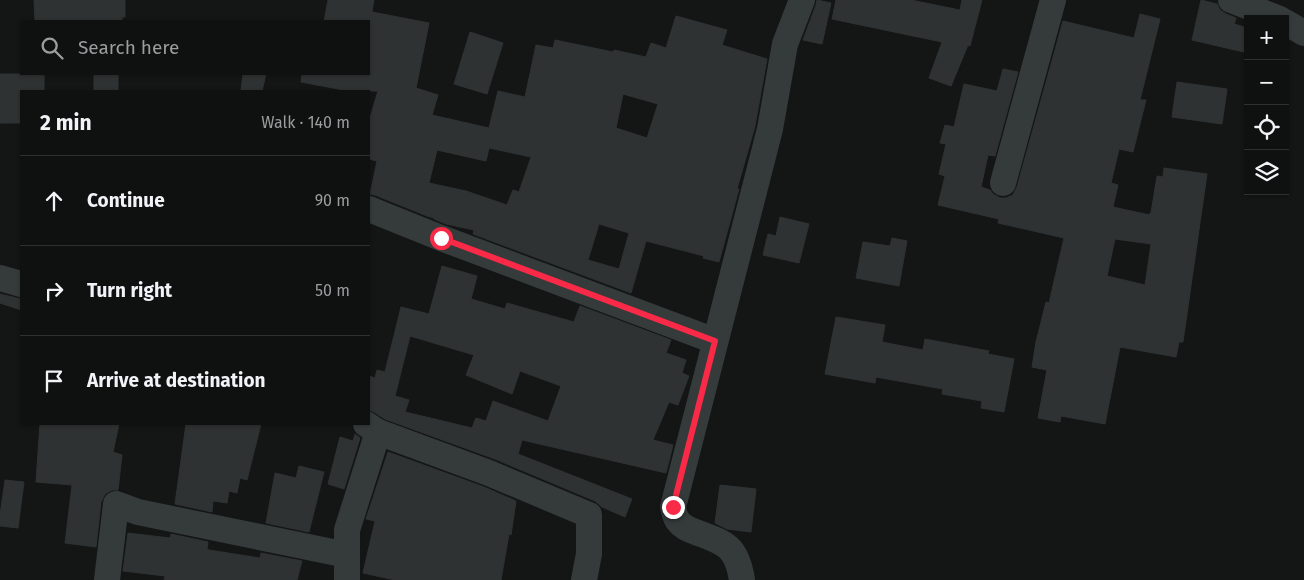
<!DOCTYPE html>
<html lang="en">
<head>
<meta charset="utf-8">
<style>
	:root { --surface:#0f1010; --page:#181919; --text:#f1f3f6; --muted:#9b9d9f; --line:#2f3030 }
	body { margin:0; font-family:"Fira Sans",sans-serif; background:var(--page); color:var(--text) }
	.controls { position:absolute; right:15px; top:15px; display:grid; overflow:hidden; border-radius:0px; box-shadow:0 1px 4px #0004 }
	.controls button { width:45px; height:45px; display:grid; place-items:center; padding:0; border:0; border-bottom:1px solid var(--line); background:var(--surface); color:var(--text); font:25px sans-serif }
	.stop { position:absolute; width:15px; height:15px; margin:-11px; border:4px solid #f82a47; border-radius:50%; background:#fff }
	.stop.end { background:#f82a47; border-color:#fff; box-shadow:0 1px 5px #0008 }
	.list { margin:0; padding:0; list-style:none }
	h2 { display:flex; justify-content:space-between; align-items:center; height:65px; margin:0; padding:0 20px; font-size:21px }
	h2 small { font-size:16px; font-weight:400; color:var(--muted) }
	.list li { display:grid; grid-template-columns:32px 1fr auto; gap:15px; align-items:center; box-sizing:border-box; height:90px; padding:0 20px; border-top:1px solid var(--line) }
	.list b { display:block; font-size:19px; white-space:nowrap }
	.list em { font-size:16px; font-style:normal; color:var(--muted) }
	.icon { flex:none; width:28px; height:28px; fill:none; stroke:currentColor; stroke-width:2; stroke-linecap:round; stroke-linejoin:round }
	.map { position:relative; flex:none; width:1304px; height:580px; overflow:hidden }
	.search { position:absolute; background:var(--surface); box-shadow:0 1px 4px #0004; left:20px; top:20px; width:350px; height:55px; display:flex; align-items:center; gap:12px; box-sizing:border-box; padding:0 18px; border-radius:0px; color:var(--muted); font-size:19px }
	.panel { position:absolute; background:var(--surface); box-shadow:0 1px 4px #0004; left:20px; top:90px; width:350px; height:335px; border-radius:0px }
	.map>svg:first-child { display:block }
</style>
</head>
<body>
<div class="map">
<svg width="1304" height="580" viewBox="0 0 1304 580">
	<rect width="100%" height="100%" fill="#141616"/>
	<!-- building -->
	<g fill="#2f3232" stroke="#2e3232" fill-rule="evenodd">
		<path d="M 34,0 L 125,0 L 125,17 L 122,17 L 122,21 L 35,21 Z"/>
		<path d="M 328,0 L 374,0 L 372,12 L 429,23 L 416,88 L 438,95 L 432,115 L 489,128 L 498,91 L 525,97 L 536,45 L 553,48 L 555,40 L 613,52 L 614,50 L 646,57 L 651,43 L 666,48 L 676,16 L 727,30 L 722,45 L 767,59 L 755,126 L 737,189 L 739,189 L 719,262 L 703,258 L 704,256 L 646,241 L 631,293 L 473,234 L 474,230 L 446,224 L 434,219 L 434,218 L 427,216 L 375,195 L 370,194 L 377,161 L 369,159 L 369,121 L 378,91 L 349,91 L 301,82 L 302,74 L 369,74 L 369,21 L 324,21 ZM 623,94 L 658,104 L 647,138 L 616,128 ZM 489,148 L 531,157 L 519,192 L 513,190 L 507,205 L 466,191 L 429,183 L 437,150 L 486,161 ZM 599,224 L 629,233 L 619,269 L 588,260 Z"/>
		<path d="M 817,0 L 831,3 L 822,44 L 803,40 L 816,5 Z"/>
		<path d="M 836,0 L 911,0 L 960,10 L 962,0 L 982,0 L 970,46 L 968,45 L 951,86 L 929,78 L 942,42 L 832,19 Z"/>
		<path d="M 1201,0 L 1217,4 L 1220,10 L 1226,14 L 1236,18 L 1234,24 L 1248,28 L 1248,53 L 1192,40 Z"/>
		<path d="M 1140,14 L 1160,19 L 1140,100 L 1146,100 L 1133,152 L 1119,149 L 1111,183 L 1118,185 L 1113,207 L 1150,215 L 1150,213 L 1151,213 L 1157,176 L 1163,177 L 1164,168 L 1207,174 L 1183,342 L 1179,342 L 1176,357 L 1120,347 L 1105,424 L 1061,416 L 1060,422 L 1038,418 L 1047,370 L 1032,367 L 1036,342 L 1046,302 L 1049,303 L 1064,238 L 998,223 L 999,219 L 938,205 L 945,176 L 939,174 L 946,144 L 940,143 L 945,125 L 954,127 L 964,84 L 997,91 L 1003,69 L 1018,72 L 995,156 L 988,155 L 981,187 L 990,190 L 993,194 L 1000,198 L 1006,198 L 1013,195 L 1017,187 L 1063,21 L 1134,38 ZM 1115,239 L 1151,244 L 1145,285 L 1107,276 Z"/>
		<path d="M 470,32 L 503,43 L 487,94 L 454,84 Z"/>
		<path d="M 0,74 L 44,74 L 44,91 L 21,91 L 21,123 L 0,123 Z"/>
		<rect x="94" y="74" width="24" height="17"/>
		<path d="M 243,74 L 266,74 L 262,91 L 249,91 L 241,90 Z"/>
		<path d="M 1177,82 L 1227,89 L 1222,124 L 1172,117 Z"/>
		<path d="M 780,217 L 809,224 L 799,263 L 763,255 L 768,234 L 776,236 Z"/>
		<path d="M 892,238 L 907,241 L 899,286 L 856,278 L 863,242 L 890,246 Z"/>
		<path d="M 442,266 L 477,276 L 471,299 L 505,309 L 507,303 L 574,322 L 580,306 L 671,340 L 666,353 L 686,360 L 682,373 L 689,376 L 678,405 L 669,402 L 653,440 L 673,445 L 666,473 L 522,440 L 518,454 L 632,499 L 625,517 L 602,507 L 595,501 L 495,459 L 385,419 L 374,412 L 369,410 L 369,376 L 375,378 L 377,370 L 385,372 L 401,307 L 429,314 ZM 410,336 L 474,355 L 466,375 L 512,394 L 520,371 L 561,386 L 548,421 L 493,401 L 486,421 L 476,418 L 472,428 L 405,412 L 409,400 L 395,396 Z"/>
		<path d="M 0,294 L 21,299 L 21,310 L 0,303 Z"/>
		<path d="M 836,317 L 885,325 L 882,342 L 923,350 L 925,339 L 989,351 L 988,354 L 1014,359 L 1004,412 L 981,408 L 982,401 L 942,394 L 943,389 L 876,377 L 875,383 L 825,374 Z"/>
		<path d="M 40,424 L 119,424 L 113,452 L 122,455 L 118,490 L 112,490 L 105,494 L 101,502 L 96,547 L 65,543 L 72,485 L 36,482 Z"/>
		<path d="M 186,424 L 261,424 L 247,480 L 240,478 L 237,493 L 229,491 L 227,503 L 213,501 L 212,512 L 175,504 Z"/>
		<path d="M 355,434 L 360,438 L 344,489 L 328,484 L 340,437 L 353,441 Z"/>
		<path d="M 388,452 L 484,487 L 516,501 L 511,535 L 509,534 L 501,580 L 395,580 L 363,573 L 375,521 L 366,519 Z"/>
		<path d="M 299,466 L 324,472 L 309,532 L 266,523 L 275,473 L 296,478 Z"/>
		<path d="M 5,480 L 24,482 L 18,528 L 0,526 L 0,515 Z"/>
		<path d="M 720,485 L 756,489 L 751,532 L 727,529 L 715,523 Z"/>
		<path d="M 128,533 L 170,538 L 171,534 L 208,542 L 207,549 L 209,550 L 260,558 L 261,553 L 302,561 L 297,580 L 164,580 L 165,576 L 123,571 Z"/>
	</g>
	<g fill="none" stroke-linecap="round" stroke-linejoin="round">
		<!-- minor -->
		<g stroke="#353b3b" stroke-width="26">
			<path d="M 1231,0 L 1280,19"/>
			<path d="M 1285,22 L 1304,33"/>
			<path d="M 1003,183 L 1053,0"/>
			<path d="M 369,209 L 441,238 L 715,341"/>
			<path d="M 0,278 L 21,284"/>
			<path d="M 366,424 L 378,432 L 489,473 L 589,515 L 589,554 L 584,580"/>
			<path d="M 107,580 L 116,504 L 138,512 L 347,555"/>
			<path d="M 347,580 L 347,530 L 378,432"/>
			<path d="M 742,580 C 737,547 726,543 698,533 C 691,530 683,528 678,521 C 675,518 674,511 673,507 L 770,129 L 785,44 L 802,0"/>
		</g>
	</g>
	<g fill="none" stroke-linecap="round" stroke-linejoin="round">
		<!-- route -->
		<path stroke="#f82a47" stroke-width="6" d="M 441,238 L 715,341 L 673,507"/>
	</g>
</svg>
<div class="controls">
<button>+</button>
<button>−</button>
<button><svg class="icon" aria-label="locate" viewBox="0 0 24 24"><circle cx="12" cy="12" r="6"/><path d="M12 2v4M12 18v4M2 12h4M18 12h4"/></svg></button>
<button><svg class="icon" aria-label="layers" viewBox="0 0 24 24"><path d="M12 4l9 5-9 5-9-5zM3 14l9 5 9-5"/></svg></button>
</div>
<div class="stop" style="left:441px;top:238px"></div>
<div class="stop end" style="left:673px;top:507px"></div>
<div class="search"><svg class="icon" aria-label="search" viewBox="0 0 24 24"><circle cx="10" cy="10" r="6"/><path d="M15 15l6 6"/></svg>Search here</div>
<section class="panel">
<h2>2 min<small>Walk · 140 m</small></h2>
<ul class="list">
<li><svg class="icon" aria-label="ahead" viewBox="0 0 24 24"><path d="M12 20V5M6 11l6-6 6 6"/></svg><div><b>Continue</b></div><em>90 m</em></li>
<li><svg class="icon" aria-label="right" viewBox="0 0 24 24"><path d="M7 20v-9h11M14 6l5 5-5 5"/></svg><div><b>Turn right</b></div><em>50 m</em></li>
<li><svg class="icon" aria-label="arrive" viewBox="0 0 24 24"><path d="M6 21V4h12l-3 4 3 4H6"/></svg><div><b>Arrive at destination</b></div></li>
</ul>
</section>
</div>
</body>
</html>
